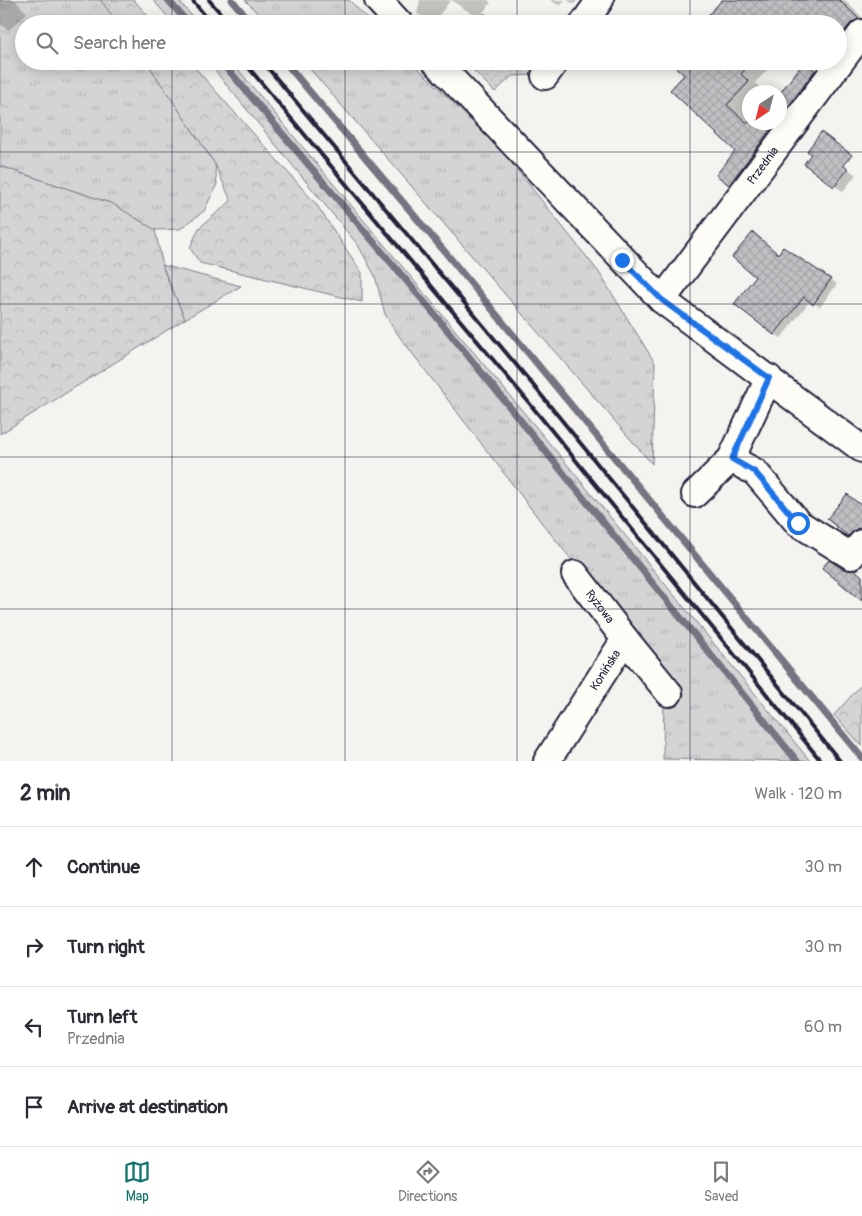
<!DOCTYPE html>
<html lang="en">
<head>
<meta charset="utf-8">
<style>
	:root { --surface:#fff; --page:#f2f2f3; --text:#2b2b33; --muted:#7c7c81; --line:#e1e1e2; --accent:#0f766e }
	body { margin:0; font-family:Pangolin,sans-serif; background:var(--page); color:var(--text) }
	.compass { position:absolute; left:742px; top:85px; width:45px; height:45px; border-radius:50%; background:var(--surface); box-shadow:0 2px 12px #0003; rotate:215deg }
	.stop { position:absolute; width:15px; height:15px; margin:-11px; border:4px solid #1a73e8; border-radius:50%; background:#fff }
	.stop.end { background:#1a73e8; border-color:#fff; box-shadow:0 1px 5px #0008 }
	.list { margin:0; padding:0; list-style:none }
	h2 { display:flex; justify-content:space-between; align-items:center; height:65px; margin:0; padding:0 20px; font-size:21px }
	h2 small { font-size:16px; font-weight:400; color:var(--muted) }
	.list li { display:grid; grid-template-columns:32px 1fr auto; gap:15px; align-items:center; box-sizing:border-box; height:80px; padding:0 20px; border-top:1px solid var(--line) }
	.list b { display:block; font-size:19px; white-space:nowrap }
	.list p { margin:0; font-size:16px; white-space:nowrap; color:var(--muted) }
	.list em { font-size:16px; font-style:normal; color:var(--muted) }
	.icon { flex:none; width:28px; height:28px; fill:none; stroke:currentColor; stroke-width:2; stroke-linecap:round; stroke-linejoin:round }
	.map { position:relative; flex:none; width:862px; height:761px; overflow:hidden }
	.search { position:absolute; background:var(--surface); box-shadow:0 2px 12px #0003; left:15px; right:15px; top:15px; height:55px; display:flex; align-items:center; gap:12px; box-sizing:border-box; padding:0 18px; border-radius:28px; color:var(--muted); font-size:19px }
	.sheet { height:385px; background:var(--surface) }
	nav { display:flex; justify-content:space-around; align-items:center; box-sizing:border-box; height:70px; border-top:1px solid var(--line); background:var(--surface); font-size:14px; color:var(--muted) }
	nav a { display:grid; justify-items:center; gap:2px }
	nav .on { color:var(--accent) }
	.map>svg:first-child { display:block }
</style>
</head>
<body>
<div class="map">
<svg width="862" height="761" viewBox="0 0 862 761">
	<defs>
		<pattern id="grass-tufts" width="24" height="20" patternUnits="userSpaceOnUse" patternTransform="scale(1.25)"><rect width="24" height="20" fill="#d5d4d5"/><path d="M3 7l-1-3M5 7V3M7 7l1-3M15 17l-1-3M17 17v-4M19 17l1-3" fill="none" stroke="#b7b6b8"/></pattern>
		<pattern id="forest-crowns" width="20" height="18" patternUnits="userSpaceOnUse" patternTransform="scale(1.25)"><rect width="20" height="18" fill="#d5d4d5"/><path d="M2 6a3 3 0 1 1 6 0M12 15a3 3 0 1 1 6 0" fill="none" stroke="#b7b6b8"/></pattern>
		<pattern id="park-dots" width="8" height="8" patternUnits="userSpaceOnUse" patternTransform="scale(1.25)"><rect width="8" height="8" fill="#d5d4d5"/><path d="M2 2h.1M6 6h.1" fill="none" stroke="#b7b6b8" stroke-width="1.8" stroke-linecap="round"/></pattern>
		<pattern id="building-cross-hatch" width="8" height="8" patternUnits="userSpaceOnUse" patternTransform="scale(1.25)"><rect width="8" height="8" fill="#c0bfc2"/><path d="M0 0l8 8M0 8l8-8" fill="none" stroke="#a5a4a8"/></pattern>
	</defs>
	<rect width="100%" height="100%" fill="#f4f3ef"/>
	<filter id="ink" filterUnits="userSpaceOnUse"><feTurbulence type="fractalNoise" baseFrequency=".02" numOctaves="2"/><feDisplacementMap in="SourceGraphic" scale="10" xChannelSelector="R" yChannelSelector="G"/><feConvolveMatrix kernelMatrix="1 2 1 2 8 2 1 2 1" color-interpolation-filters="sRGB"/></filter>
	<g filter="url(#ink)">
		<!-- grass -->
		<g fill="url(#grass-tufts)" stroke="#7c7b88">
			<path d="M 0,0 L 100,0 L 119,24 L 24,24 L 24,61 L 146,61 L 215,164 L 217,184 L 204,211 L 180,229 L 155,230 L 113,204 L 0,166 Z"/>
			<path d="M 153,0 L 178,0 L 199,24 L 174,24 Z"/>
			<path d="M 245,0 L 349,0 L 373,24 L 268,24 Z"/>
			<path d="M 207,61 L 231,61 L 570,468 L 810,761 L 663,759 L 664,700 L 660,669 L 542,523 L 393,328 L 385,314 L 375,276 L 358,245 Z"/>
			<path d="M 303,61 L 411,61 L 502,151 L 598,271 L 655,363 L 652,464 Z"/>
			<path d="M 162,265 L 241,286 L 185,319 Z"/>
		</g>
		<!-- forest -->
		<g fill="url(#forest-crowns)" stroke="#7c7b88">
			<path d="M 100,0 L 134,0 L 155,24 L 119,24 Z"/>
			<path d="M 146,61 L 189,61 L 316,204 L 362,273 L 362,302 L 200,263 L 190,248 L 199,228 L 231,201 L 215,164 Z"/>
			<path d="M 0,166 L 113,204 L 155,230 L 164,271 L 185,319 L 0,434 Z"/>
			<path d="M 862,684 L 862,746 L 834,715 Z"/>
		</g>
		<!-- park -->
		<g fill="url(#park-dots)" stroke="#7c7b88">
			<path d="M 484,13 L 498,24 L 476,24 Z"/>
			<path d="M 464,61 L 542,61 L 533,75 L 512,76 L 495,92 Z"/>
		</g>
		<!-- shadow -->
		<g fill="#0003">
			<path d="M 0,0 L 15,0 L 27,13 L 9,30 L 0,24 Z"/>
			<path d="M 420,0 L 451,0 L 433,23 L 417,14 Z"/>
			<path d="M 451,0 L 488,0 L 491,3 L 478,18 Z"/>
			<path d="M 550,0 L 565,0 L 560,6 Z"/>
			<path d="M 567,0 L 578,0 L 574,4 Z"/>
			<path d="M 724,0 L 844,0 L 862,17 L 862,35 L 836,68 L 824,61 L 838,61 L 838,24 Z"/>
			<path d="M 691,19 L 699,24 L 687,24 Z"/>
			<path d="M 682,61 L 776,61 L 755,83 L 765,92 L 750,92 L 747,160 L 750,160 L 783,115 L 795,125 L 745,192 L 718,175 L 736,150 L 686,75 Z"/>
			<path d="M 804,63 L 827,79 L 803,111 L 791,104 L 791,93 Z"/>
			<path d="M 827,152 L 856,175 L 843,191 L 835,186 Z"/>
			<path d="M 753,234 L 780,255 L 790,252 L 837,284 L 820,307 L 810,301 L 781,338 L 774,334 L 757,277 Z"/>
			<path d="M 847,495 L 862,505 L 862,536 L 857,540 L 849,535 Z"/>
		</g>
		<g fill="none" stroke-linecap="round" stroke-linejoin="round">
			<!-- stream -->
			<g stroke="#757582" stroke-width="7">
				<path d="M 168,0 L 189,24"/>
				<path d="M 232,0 L 252,24"/>
				<path d="M 221,61 L 426,304 L 797,761"/>
				<path d="M 284,61 L 445,252 L 862,758"/>
			</g>
		</g>
		<!-- building -->
		<g fill="url(#building-cross-hatch)" stroke="#22223b">
			<path d="M 722,0 L 839,0 L 859,19 L 850,24 L 838,40 L 838,24 L 700,24 Z"/>
			<path d="M 669,61 L 753,61 L 741,74 L 749,82 L 727,105 L 746,122 L 776,122 L 729,185 L 716,175 L 735,151 L 670,90 L 684,75 Z"/>
			<path d="M 804,62 L 815,70 L 780,118 L 780,93 Z"/>
			<path d="M 821,132 L 852,155 L 843,165 L 848,169 L 834,187 L 804,164 L 811,154 L 807,151 Z"/>
			<path d="M 753,232 L 778,254 L 783,247 L 831,279 L 813,305 L 804,297 L 774,335 L 734,304 L 755,277 L 732,257 Z"/>
			<path d="M 847,494 L 862,506 L 862,528 L 856,529 L 848,536 L 827,519 Z"/>
			<path d="M 829,560 L 843,569 L 855,570 L 862,576 L 862,601 L 822,568 Z"/>
		</g>
		<g fill="none" stroke-linecap="round" stroke-linejoin="round">
			<!-- minor casing -->
			<g stroke="#22223b" stroke-width="30">
				<g id="minor">
					<path d="M 378,0 L 400,24"/>
					<path d="M 583,24 L 600,0"/>
					<path d="M 435,61 L 662,300 L 862,449"/>
					<path d="M 545,76 L 556,61"/>
					<path id="s1" d="M 662,300 L 862,33"/>
					<path d="M 731,459 L 755,472 L 798,523 L 851,556 L 862,543"/>
					<path d="M 695,494 L 731,459 L 769,378"/>
					<path id="s2" d="M 575,574 L 625,639"/>
					<path id="s3" d="M 547,761 L 625,639 L 669,693"/>
				</g>
			</g>
			<!-- minor -->
			<use href="#minor" stroke="#fdfcf7" stroke-width="26"/>
			<!-- rail -->
			<g stroke="#22223b" stroke-width="4">
				<path d="M 192,0 L 212,24"/>
				<path d="M 209,0 L 230,24"/>
				<path d="M 243,61 L 521,393 L 821,761"/>
				<path d="M 262,61 L 533,385 L 840,761"/>
			</g>
		</g>
	</g>
	<g fill="none" stroke-linecap="round" stroke-linejoin="round" filter="url(#ink)">
		<!-- route -->
		<path stroke="#1a73e8" stroke-width="6" d="M 622,260 L 662,300 L 769,378 L 732,459 L 755,472 L 798,523"/>
	</g>
	<!-- grid -->
	<path fill="none" stroke="#22223b" stroke-width="1" stroke-opacity="0.55" d="M 172,0 L 172,24M 345,0 L 345,24M 517,0 L 517,24M 690,0 L 690,24M 172,61 L 172,761M 345,61 L 345,761M 517,61 L 517,761M 690,61 L 690,761M 0,152 L 862,152M 0,304 L 862,304M 0,457 L 862,457M 0,609 L 862,609"/>
	<g text-anchor="middle" stroke-width="4.5" stroke-linejoin="round" paint-order="stroke">
		<!-- street labels -->
		<g font-size="12" fill="#22223b" stroke="#fdfcf7">
			<text dy="4" stroke="none"><textPath href="#s1" startOffset="168">Przednia</textPath></text>
			<text dy="4" stroke="none"><textPath href="#s2" startOffset="41">Ryżowa</textPath></text>
			<text dy="4" stroke="none"><textPath href="#s3" startOffset="108">Konińska</textPath></text>
		</g>
	</g>
</svg>
<svg class="compass" viewBox="-18 -18 36 36"><path d="M0-13l5 13h-10z" fill="#e53935"/><path d="M0 13l5-13h-10z" fill="#7c7c81"/></svg>
<div class="stop" style="left:798px;top:523px"></div>
<div class="stop end" style="left:622px;top:260px"></div>
<div class="search"><svg class="icon" aria-label="search" viewBox="0 0 24 24"><circle cx="10" cy="10" r="6"/><path d="M15 15l6 6"/></svg>Search here</div>
</div>
<section class="sheet">
<h2>2 min<small>Walk · 120 m</small></h2>
<ul class="list">
<li><svg class="icon" aria-label="ahead" viewBox="0 0 24 24"><path d="M12 20V5M6 11l6-6 6 6"/></svg><div><b>Continue</b></div><em>30 m</em></li>
<li><svg class="icon" aria-label="right" viewBox="0 0 24 24"><path d="M7 20v-9h11M14 6l5 5-5 5"/></svg><div><b>Turn right</b></div><em>30 m</em></li>
<li><svg class="icon" aria-label="left" viewBox="0 0 24 24"><path d="M17 20v-9H6M10 6l-5 5 5 5"/></svg><div><b>Turn left</b><p>Przednia</p></div><em>60 m</em></li>
<li><svg class="icon" aria-label="arrive" viewBox="0 0 24 24"><path d="M6 21V4h12l-3 4 3 4H6"/></svg><div><b>Arrive at destination</b></div></li>
</ul>
</section>
<nav>
<a class="on"><svg class="icon" aria-label="map" viewBox="0 0 24 24"><path d="M3 6l6-2 6 2 6-2v14l-6 2-6-2-6 2zM9 4v14M15 6v14"/></svg>Map</a>
<a><svg class="icon" aria-label="directions" viewBox="0 0 24 24"><path d="M12 3l9 9-9 9-9-9zM9 14v-3h6M13 9l2 2-2 2"/></svg>Directions</a>
<a><svg class="icon" aria-label="saved" viewBox="0 0 24 24"><path d="M7 4h10v16l-5-4-5 4z"/></svg>Saved</a>
</nav>
</body>
</html>
